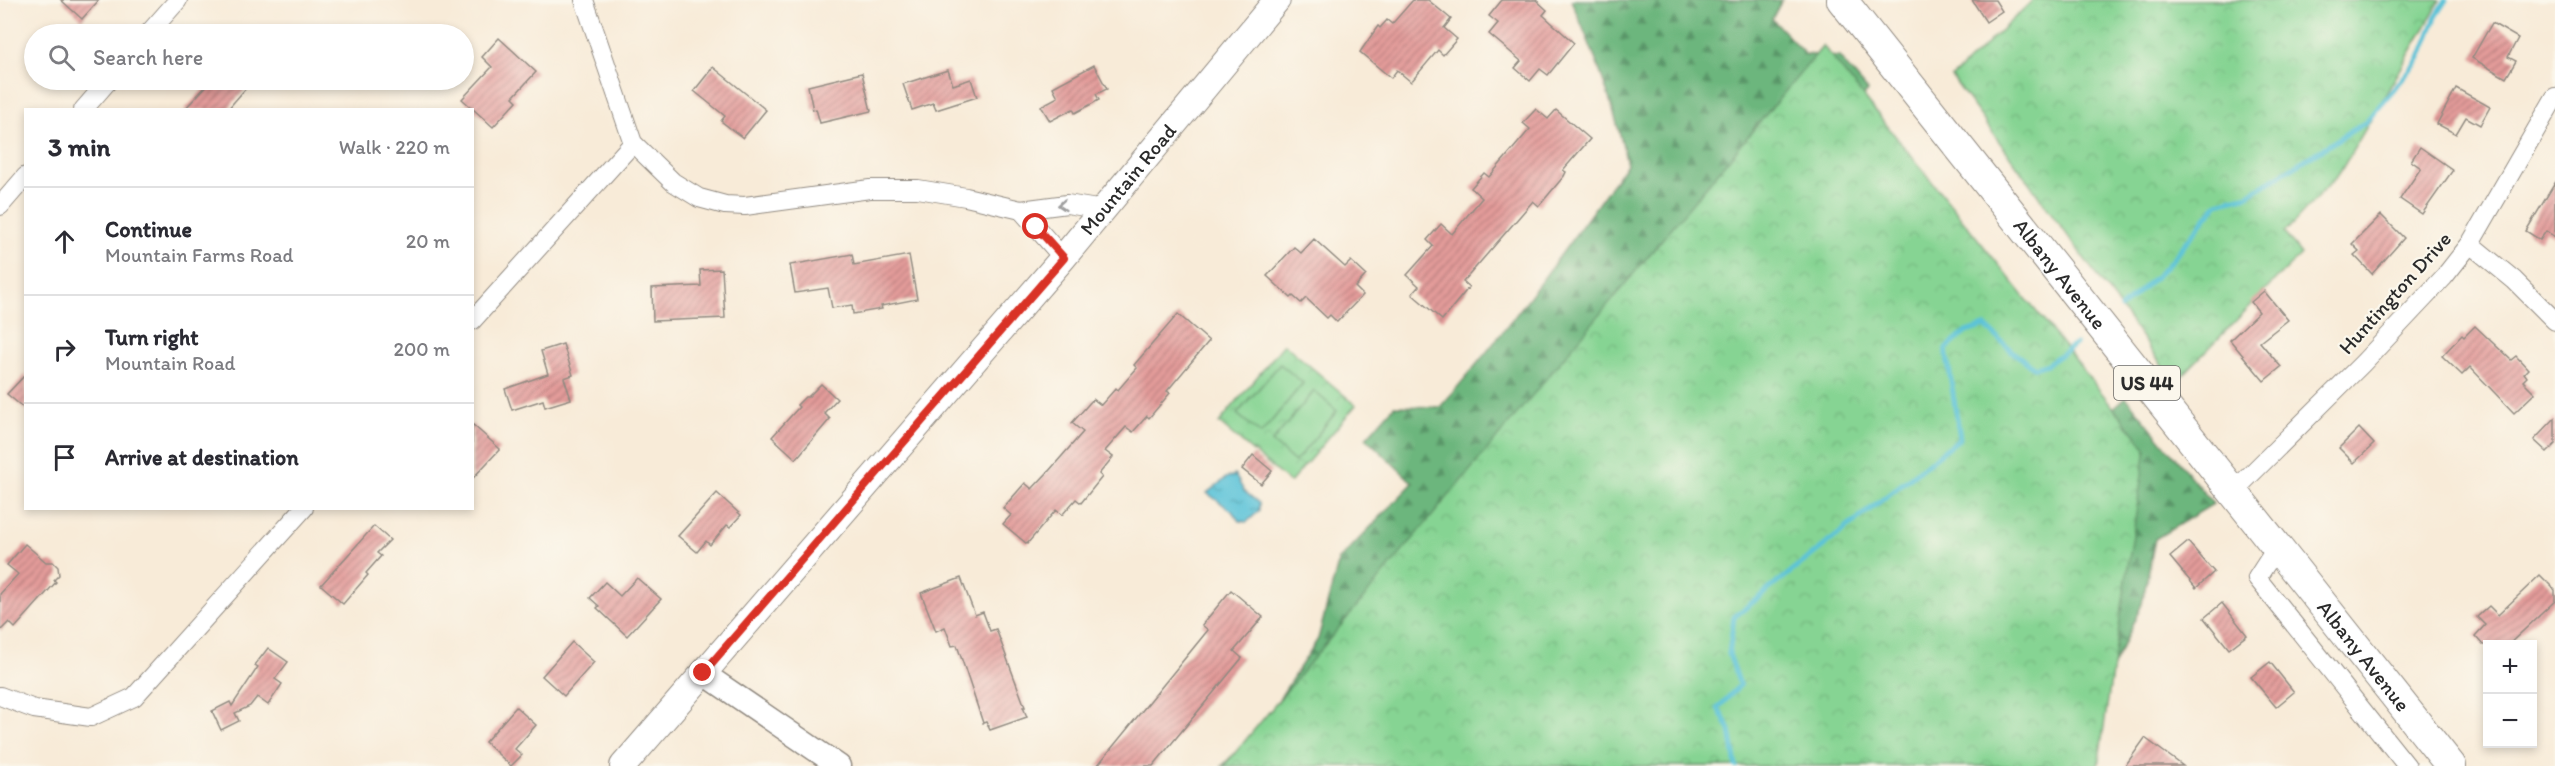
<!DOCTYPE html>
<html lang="en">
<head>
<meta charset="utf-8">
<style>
	:root { --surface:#fff; --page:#f7f7f7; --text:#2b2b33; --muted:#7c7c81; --line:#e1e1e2 }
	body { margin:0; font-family:Itim,sans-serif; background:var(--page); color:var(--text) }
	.controls { position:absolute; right:18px; bottom:18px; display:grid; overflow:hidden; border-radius:0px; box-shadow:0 3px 9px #0003 }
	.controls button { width:54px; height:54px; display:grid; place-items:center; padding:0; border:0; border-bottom:2px solid var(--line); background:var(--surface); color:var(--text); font:30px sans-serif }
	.stop { position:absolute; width:18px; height:18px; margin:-14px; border:4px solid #d93025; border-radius:50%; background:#fff }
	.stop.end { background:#d93025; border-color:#fff; box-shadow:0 2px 6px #0008 }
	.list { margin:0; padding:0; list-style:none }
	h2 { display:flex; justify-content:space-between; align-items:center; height:78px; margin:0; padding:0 24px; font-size:26px }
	h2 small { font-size:20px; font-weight:400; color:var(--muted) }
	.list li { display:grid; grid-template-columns:39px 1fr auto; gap:18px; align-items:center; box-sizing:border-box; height:108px; padding:0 24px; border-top:2px solid var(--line) }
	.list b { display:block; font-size:22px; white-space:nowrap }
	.list p { margin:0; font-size:20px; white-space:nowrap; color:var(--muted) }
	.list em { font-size:20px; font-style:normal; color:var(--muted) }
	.icon { flex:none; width:33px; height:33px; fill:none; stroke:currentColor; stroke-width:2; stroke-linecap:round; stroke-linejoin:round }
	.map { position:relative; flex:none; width:2555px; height:766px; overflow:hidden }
	.search { position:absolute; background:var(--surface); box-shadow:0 3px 9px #0003; left:24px; top:24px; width:450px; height:66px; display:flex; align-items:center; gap:15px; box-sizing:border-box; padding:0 21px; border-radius:33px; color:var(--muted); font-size:22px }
	.panel { position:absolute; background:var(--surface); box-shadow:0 3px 9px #0003; left:24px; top:108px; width:450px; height:402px; border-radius:0px }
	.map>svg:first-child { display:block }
</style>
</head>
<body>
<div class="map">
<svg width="2555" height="766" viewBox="0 0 2555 766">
	<defs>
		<pattern id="forest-firs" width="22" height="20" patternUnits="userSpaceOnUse" patternTransform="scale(1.5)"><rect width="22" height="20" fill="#6cb67d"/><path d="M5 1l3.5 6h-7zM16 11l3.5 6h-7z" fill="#599467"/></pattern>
		<pattern id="park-crowns" width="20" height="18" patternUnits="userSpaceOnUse" patternTransform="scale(1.5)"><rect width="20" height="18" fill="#86d493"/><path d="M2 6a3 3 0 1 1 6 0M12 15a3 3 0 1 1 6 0" fill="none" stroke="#74b67f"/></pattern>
		<pattern id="water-ripples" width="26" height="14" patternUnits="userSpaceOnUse" patternTransform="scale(1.5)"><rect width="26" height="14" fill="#5bc3d8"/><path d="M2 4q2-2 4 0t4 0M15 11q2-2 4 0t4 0" fill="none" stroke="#4b9faf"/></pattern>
		<pattern id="building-hatch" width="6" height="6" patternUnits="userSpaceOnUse" patternTransform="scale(1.5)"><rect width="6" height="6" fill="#e39b9a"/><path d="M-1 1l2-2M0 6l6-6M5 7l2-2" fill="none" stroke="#b87f7e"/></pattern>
	</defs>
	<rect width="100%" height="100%" fill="#fbf7ec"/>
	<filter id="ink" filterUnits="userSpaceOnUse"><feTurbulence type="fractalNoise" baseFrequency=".0167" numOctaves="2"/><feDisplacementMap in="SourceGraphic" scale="12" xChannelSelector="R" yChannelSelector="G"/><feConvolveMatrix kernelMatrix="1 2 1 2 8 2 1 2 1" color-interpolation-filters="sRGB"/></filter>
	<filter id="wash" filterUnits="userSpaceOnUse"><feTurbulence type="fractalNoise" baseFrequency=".008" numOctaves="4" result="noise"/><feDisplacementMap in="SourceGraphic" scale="24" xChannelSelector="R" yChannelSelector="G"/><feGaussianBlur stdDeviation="1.35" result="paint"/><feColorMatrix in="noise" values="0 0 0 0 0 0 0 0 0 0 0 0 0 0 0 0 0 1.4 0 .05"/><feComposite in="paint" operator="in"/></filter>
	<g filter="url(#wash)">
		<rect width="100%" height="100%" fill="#f8ebd8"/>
		<!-- forest -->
		<path fill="url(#forest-firs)" stroke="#4c7054" stroke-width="1.5" d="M 1571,0 L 1782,0 L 1772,19 L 1805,54 L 1839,57 L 1868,91 L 1785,183 L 2006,502 L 2126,397 L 2213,504 L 2155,539 L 2142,604 L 2067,766 L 1222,766 L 1261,727 L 1318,639 L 1339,560 L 1413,483 L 1366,438 L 1394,406 L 1440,407 C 1508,331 1566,247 1627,164 C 1615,107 1595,54 1571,0 Z"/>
		<!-- park -->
		<g fill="url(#park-crowns)" stroke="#58805f" stroke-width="1.5">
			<path d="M 2033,0 L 2441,0 L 2339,174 L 2284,233 L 2301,254 L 2175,383 L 1952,77 Z"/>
			<path d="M 1823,46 L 2146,448 L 2098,766 L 1224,766 Z"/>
			<path d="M 1284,344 L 1356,405 L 1290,483 L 1219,423 Z"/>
		</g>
		<!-- garden -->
		<g fill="#86d493" stroke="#58805f" stroke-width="1.5">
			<path d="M 1280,364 L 1303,383 L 1261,434 L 1237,414 Z"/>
			<path d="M 1314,391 L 1337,411 L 1295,462 L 1272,442 Z"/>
		</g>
		<!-- water -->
		<path fill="url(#water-ripples)" stroke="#437782" stroke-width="1.5" d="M 1235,475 L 1244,491 L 1259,503 L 1259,511 L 1247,522 L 1239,521 L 1232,511 L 1207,493 L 1226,478 Z"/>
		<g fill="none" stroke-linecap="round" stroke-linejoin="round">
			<!-- stream -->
			<g stroke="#5bc3d8" stroke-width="5">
				<path d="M 2121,308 L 2166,267 L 2218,203 L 2248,195 L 2366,122 L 2420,58 L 2436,17 L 2447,0"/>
				<path d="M 1736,766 L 1730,730 L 1718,708 L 1740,685 L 1729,654 L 1734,617 L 1960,438 L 1946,349 L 1966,332 L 1985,326 L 2014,353 L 2035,368 L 2047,364 L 2076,344"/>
			</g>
		</g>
		<g id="blocks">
			<!-- building -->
			<g fill="url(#building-hatch)">
				<path d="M 61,0 L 99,0 L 82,19 Z"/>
				<path d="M 1413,0 L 1428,0 L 1451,19 L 1444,28 L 1457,39 L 1443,55 L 1438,50 L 1411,82 L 1397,70 L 1391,78 L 1360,52 L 1378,26 L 1380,28 L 1387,20 L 1392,24 Z"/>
				<path d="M 1502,0 L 1536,0 L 1547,10 L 1543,15 L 1574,43 L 1548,75 L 1540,69 L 1530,81 L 1515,68 L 1521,61 L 1489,34 L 1498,23 L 1489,16 Z"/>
				<path d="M 1972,0 L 1995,0 L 2002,11 L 1986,22 Z"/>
				<path d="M 2492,23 L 2518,38 L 2508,57 L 2516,61 L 2506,78 L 2472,58 Z"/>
				<path d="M 499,38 L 536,72 L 513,97 L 517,101 L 493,127 L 462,99 L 492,67 L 482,57 Z"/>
				<path d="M 1094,65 L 1107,89 L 1096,94 L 1099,100 L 1075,113 L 1073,109 L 1050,121 L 1041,106 L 1058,97 L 1053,87 Z"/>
				<path d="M 713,67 L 766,110 L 743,138 L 721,121 L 725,116 L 694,91 Z"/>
				<path d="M 948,70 L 953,85 L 971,79 L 977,97 L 936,110 L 933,103 L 912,110 L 903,84 Z"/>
				<path d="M 862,73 L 871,111 L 820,123 L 816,109 L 813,110 L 808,86 Z"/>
				<path d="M 212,80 L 239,80 L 247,87 L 227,110 L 184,110 Z"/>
				<path d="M 2456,88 L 2490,107 L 2480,125 L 2466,117 L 2456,134 L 2437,124 Z"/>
				<path d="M 1536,109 L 1548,119 L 1556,110 L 1590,139 L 1563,170 L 1566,172 L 1564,176 L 1539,206 L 1533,201 L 1463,282 L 1469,287 L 1442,320 L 1412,294 L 1419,286 L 1407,275 L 1433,246 L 1427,240 L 1441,224 L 1452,234 L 1482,198 L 1471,188 L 1484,173 L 1489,177 L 1530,129 L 1523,123 Z"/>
				<path d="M 2420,147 L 2453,170 L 2422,214 L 2400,199 L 2421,168 L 2411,161 Z"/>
				<path d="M 2555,183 L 2555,237 L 2546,231 L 2540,240 L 2526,231 Z"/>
				<path d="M 2381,215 L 2404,238 L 2372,274 L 2354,255 L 2359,251 L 2352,244 Z"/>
				<path d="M 1314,239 L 1345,267 L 1351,261 L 1366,275 L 1355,287 L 1363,295 L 1337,322 L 1330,315 L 1327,318 L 1306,298 L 1301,303 L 1293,296 L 1291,298 L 1267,276 L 1294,247 L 1301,253 Z"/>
				<path d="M 852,254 L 854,265 L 909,255 L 917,299 L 881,306 L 882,309 L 853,314 L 852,305 L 832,308 L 828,288 L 795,293 L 790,265 Z"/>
				<path d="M 722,269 L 725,318 L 653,321 L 652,288 L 701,286 L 700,270 Z"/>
				<path d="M 2264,291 L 2288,320 L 2260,342 L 2281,367 L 2264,381 L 2230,340 L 2259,312 L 2251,302 Z"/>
				<path d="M 1178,314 L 1209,341 L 1167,391 L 1170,393 L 1149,418 L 1147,416 L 1133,432 L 1126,427 L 1105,451 L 1113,457 L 1099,474 L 1102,477 L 1081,503 L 1076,499 L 1062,515 L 1056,510 L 1027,544 L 1003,524 L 1011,515 L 1003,508 L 1025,483 L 1032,489 L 1048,472 L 1083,432 L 1072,423 L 1093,399 L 1101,405 L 1116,388 L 1118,390 L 1137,368 L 1134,365 Z"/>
				<path d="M 2475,326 L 2511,360 L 2516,356 L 2528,369 L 2524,373 L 2527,377 L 2523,381 L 2535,393 L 2514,413 L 2470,367 L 2462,375 L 2442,356 L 2462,335 L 2464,337 Z"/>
				<path d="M 563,344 L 573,375 L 564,378 L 571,399 L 545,407 L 543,400 L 512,410 L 505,389 L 548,374 L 541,351 Z"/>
				<path d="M 26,374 L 26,410 L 7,394 Z"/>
				<path d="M 821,384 L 837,399 L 824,413 L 830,419 L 796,459 L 772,437 L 799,407 L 797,405 L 805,397 L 808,397 Z"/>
				<path d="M 2555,418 L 2555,444 L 2547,452 L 2534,440 Z"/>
				<path d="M 472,424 L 500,449 L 472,479 Z"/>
				<path d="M 2359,428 L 2374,444 L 2354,463 L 2339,448 Z"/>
				<path d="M 1253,455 L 1272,471 L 1261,484 L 1242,469 Z"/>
				<path d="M 717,493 L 741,515 L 730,527 L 727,525 L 710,545 L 706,541 L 697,552 L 678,536 Z"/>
				<path d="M 374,526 L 390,540 L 377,553 L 381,556 L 366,573 L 368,575 L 343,604 L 321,585 Z"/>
				<path d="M 2188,542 L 2214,572 L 2196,588 L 2170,557 Z"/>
				<path d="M 25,544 L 46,562 L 53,562 L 58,567 L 59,575 L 54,580 L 56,582 L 15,628 L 9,622 L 0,631 L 0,594 L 18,574 L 7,565 Z"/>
				<path d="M 2540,575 L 2555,590 L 2555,601 L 2508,645 L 2483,645 L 2475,636 L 2485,625 L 2477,617 L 2489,606 L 2498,615 Z"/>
				<path d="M 637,578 L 661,599 L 627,636 L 597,608 L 599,606 L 590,598 L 605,582 L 620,596 Z"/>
				<path d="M 961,578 L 975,615 L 983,612 L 990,631 L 996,629 L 1025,707 L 1023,707 L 1027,717 L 990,730 L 986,722 L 983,723 L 957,645 L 952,646 L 945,627 L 936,631 L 921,593 Z"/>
				<path d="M 1231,590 L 1263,617 L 1234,651 L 1242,658 L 1153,766 L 1097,766 L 1208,630 L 1202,625 Z"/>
				<path d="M 2222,603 L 2247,635 L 2229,649 L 2204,618 Z"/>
				<path d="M 572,642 L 594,662 L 564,696 L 542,676 Z"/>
				<path d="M 268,648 L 288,662 L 275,679 L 282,684 L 268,705 L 257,697 L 250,706 L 235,713 L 239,721 L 221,730 L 212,711 L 230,702 L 232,706 L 258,667 L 255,665 Z"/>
				<path d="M 2270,662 L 2294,692 L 2276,707 L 2251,677 Z"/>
				<path d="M 516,707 L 536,725 L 515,749 L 522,755 L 511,766 L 485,742 Z"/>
				<path d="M 2145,738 L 2183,766 L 2125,766 Z"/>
			</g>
		</g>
	</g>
	<g filter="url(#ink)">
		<use href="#blocks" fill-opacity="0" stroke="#928b82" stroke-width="1.5"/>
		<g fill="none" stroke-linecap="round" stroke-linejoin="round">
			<!-- minor casing -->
			<g stroke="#928b82" stroke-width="20">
				<g id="minor">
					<path d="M 584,0 L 633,143 L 673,182 L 699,198 L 725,205 L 745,206 L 870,189 L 918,189 L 966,197 L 1021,210 L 1067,204 L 1103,210"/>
					<path d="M 148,34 L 178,0"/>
					<path d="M 83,110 L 109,80"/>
					<path d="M 0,206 L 26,176"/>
					<path d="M 1021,210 L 1063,258"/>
					<path d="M 2470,244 L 2514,280 L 2555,321"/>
					<path d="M 472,321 L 633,143"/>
					<path d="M 2233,492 L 2363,363 L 2444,277 L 2470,244 L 2555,97"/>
					<path d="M 2277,547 L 2257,578 L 2407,766"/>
					<path d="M 0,696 L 34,709 L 91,717 L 134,697 L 304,508"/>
				</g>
			</g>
			<!-- tertiary casing -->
			<g stroke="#928b82" stroke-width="25">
				<path id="tertiary" d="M 703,673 L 839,766"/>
			</g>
			<!-- secondary casing -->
			<g stroke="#928b82" stroke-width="28">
				<g id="secondary">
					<path id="s1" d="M 623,766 L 1063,258 L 1277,0"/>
				</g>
			</g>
			<!-- trunk casing -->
			<g stroke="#928b82" stroke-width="32">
				<g id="trunk">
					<path id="s2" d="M 1842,0 L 2451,766"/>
				</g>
			</g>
			<!-- minor -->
			<use href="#minor" stroke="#fff" stroke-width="18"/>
			<!-- tertiary -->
			<use href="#tertiary" stroke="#fff" stroke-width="22"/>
			<!-- secondary -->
			<use href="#secondary" stroke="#fff" stroke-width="26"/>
			<!-- trunk -->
			<use href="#trunk" stroke="#fff" stroke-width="30"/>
		</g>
		<!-- one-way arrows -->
		<defs><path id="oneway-chevron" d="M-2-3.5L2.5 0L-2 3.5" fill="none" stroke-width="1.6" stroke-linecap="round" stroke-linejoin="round" transform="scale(1.5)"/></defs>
		<use stroke="#a0a0a0" href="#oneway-chevron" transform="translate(1062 205) rotate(175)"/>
	</g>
	<g fill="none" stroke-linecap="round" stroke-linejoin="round" filter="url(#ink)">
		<!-- route -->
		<path stroke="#d93025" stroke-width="8" d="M 703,673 L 1064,258 L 1036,227"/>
	</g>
	<g text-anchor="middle" stroke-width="4.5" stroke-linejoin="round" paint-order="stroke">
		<!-- shield labels -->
		<rect fill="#fbf7ec" stroke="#696865" stroke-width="1.5" x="2114" y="366" width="66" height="34" rx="4.5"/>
		<g font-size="20" font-weight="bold" fill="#2b2b2b">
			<text x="2147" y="390">US 44</text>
		</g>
		<!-- street labels -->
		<g font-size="21" fill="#2b2b2b" stroke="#fbf7ec">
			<text dy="7" stroke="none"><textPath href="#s1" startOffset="774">Mountain Road</textPath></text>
			<text dy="7" stroke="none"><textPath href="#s2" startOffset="350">Albany Avenue</textPath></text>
			<text transform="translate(2395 293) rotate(-48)" y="7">Huntington Drive</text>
			<text dy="7" stroke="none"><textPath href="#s2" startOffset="838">Albany Avenue</textPath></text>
		</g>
	</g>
</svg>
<div class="controls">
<button>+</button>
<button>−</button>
</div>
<div class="stop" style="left:1036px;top:227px"></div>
<div class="stop end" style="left:703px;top:673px"></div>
<div class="search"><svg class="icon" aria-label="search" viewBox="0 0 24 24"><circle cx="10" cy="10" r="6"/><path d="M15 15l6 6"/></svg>Search here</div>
<section class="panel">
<h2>3 min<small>Walk · 220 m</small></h2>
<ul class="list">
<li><svg class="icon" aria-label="ahead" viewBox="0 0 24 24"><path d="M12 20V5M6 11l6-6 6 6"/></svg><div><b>Continue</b><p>Mountain Farms Road</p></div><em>20 m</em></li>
<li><svg class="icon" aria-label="right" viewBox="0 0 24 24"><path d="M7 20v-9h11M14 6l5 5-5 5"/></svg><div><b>Turn right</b><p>Mountain Road</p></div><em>200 m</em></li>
<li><svg class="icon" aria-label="arrive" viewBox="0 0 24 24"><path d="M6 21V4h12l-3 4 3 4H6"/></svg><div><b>Arrive at destination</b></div></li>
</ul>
</section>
</div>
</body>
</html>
